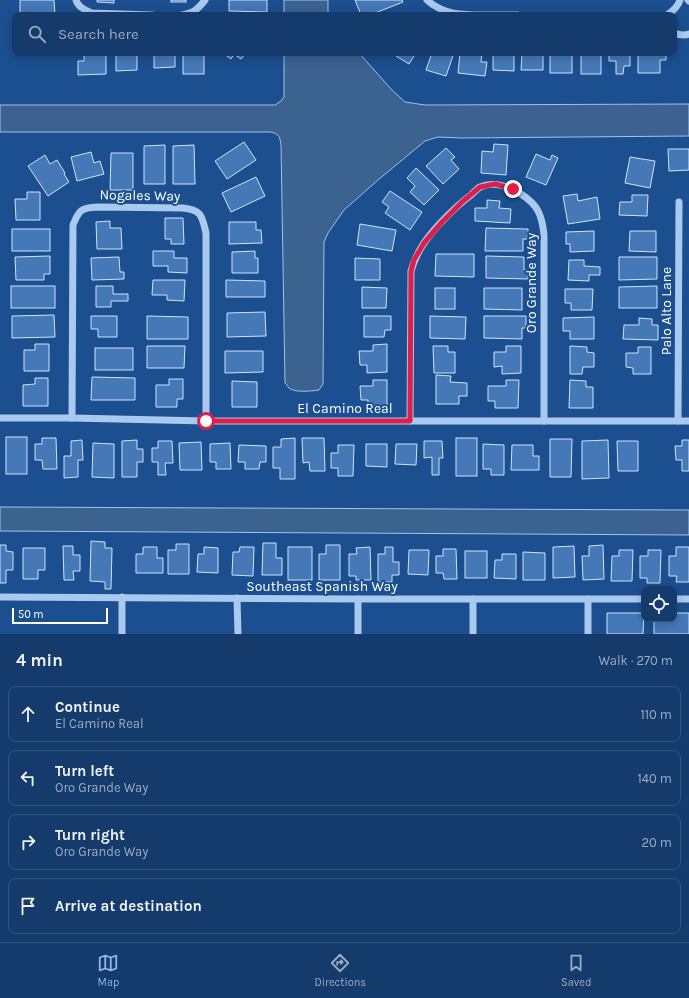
<!DOCTYPE html>
<html lang="en">
<head>
<meta charset="utf-8">
<style>
	:root { --surface:#143b6b; --page:#1d4271; --text:#f1f3f6; --muted:#9dadc1; --line:#33557e; --accent:#95b2f1 }
	body { margin:0; font-family:Karla,sans-serif; background:var(--page); color:var(--text) }
	.controls { position:absolute; right:12px; bottom:12px; display:grid; overflow:hidden; border-radius:8px; box-shadow:0 2px 10px #0003 }
	.controls button { width:36px; height:36px; display:grid; place-items:center; padding:0; border:0; border-bottom:1px solid var(--line); background:var(--surface); color:var(--text); font:20px sans-serif }
	.scale { position:absolute; left:12px; bottom:10px; width:96px; box-sizing:border-box; padding-left:4px; border:2px solid #fff; border-top:0; font-size:11px; line-height:14px; white-space:nowrap; color:#fff; -webkit-text-stroke:3px #1b4f8f; paint-order:stroke }
	.stop { position:absolute; width:12px; height:12px; margin:-9px; border:3px solid #e11d48; border-radius:50%; background:#fff }
	.stop.end { background:#e11d48; border-color:#fff; box-shadow:0 1px 4px #0008 }
	.list { margin:0; padding:0; list-style:none }
	h2 { display:flex; justify-content:space-between; align-items:center; height:52px; margin:0; padding:0 16px; font-size:17px }
	h2 small { font-size:13px; font-weight:400; color:var(--muted) }
	.list li { display:grid; grid-template-columns:26px 1fr auto; gap:12px; align-items:center; box-sizing:border-box; height:56px; margin:0 8px 8px; padding:0 8px; border:1px solid var(--line); border-radius:8px }
	.list b { display:block; font-size:15px; white-space:nowrap }
	.list p { margin:0; font-size:13px; white-space:nowrap; color:var(--muted) }
	.list em { font-size:13px; font-style:normal; color:var(--muted) }
	.icon { flex:none; width:22px; height:22px; fill:none; stroke:currentColor; stroke-width:2; stroke-linecap:round; stroke-linejoin:round }
	.map { position:relative; flex:none; width:689px; height:634px; overflow:hidden }
	.search { position:absolute; background:var(--surface); box-shadow:0 2px 10px #0003; left:12px; right:12px; top:12px; height:44px; display:flex; align-items:center; gap:10px; box-sizing:border-box; padding:0 14px; border-radius:8px; color:var(--muted); font-size:15px }
	.sheet { height:308px; background:var(--surface) }
	nav { display:flex; justify-content:space-around; align-items:center; box-sizing:border-box; height:56px; border-top:1px solid var(--line); background:var(--surface); font-size:11px; color:var(--muted) }
	nav a { display:grid; justify-items:center; gap:2px }
	nav .on { color:var(--accent) }
	.map>svg:first-child { display:block }
</style>
</head>
<body>
<div class="map">
<svg width="689" height="634" viewBox="0 0 689 634">
	<rect width="100%" height="100%" fill="#1b4f8f"/>
	<!-- water -->
	<g fill="#3c6290" stroke="#9cc4f0">
		<rect x="284" y="0" width="44" height="15"/>
		<path d="M 284,53 L 359,53 L 392,90 L 405,102 L 425,105 L 689,104 L 689,136 L 462,138 L 438,137 L 425,141 L 378,180 L 344,210 L 328,233 L 324,242 L 323,384 L 319,390 C 312,391 295,393 289,388 C 287,386 287,384 285,383 L 281,145 C 280,137 279,134 271,132 L 0,132 L 0,105 L 275,105 L 281,101 L 284,97 Z"/>
		<path d="M 0,507 L 689,510 L 689,535 L 0,531 Z"/>
	</g>
	<!-- building -->
	<g fill="#4478b7" stroke="#cfe3fa">
		<path d="M 20,0 L 54,0 L 55,15 L 20,15 Z"/>
		<path d="M 97,0 L 114,0 L 114,3 L 97,2 Z"/>
		<rect x="171" y="0" width="15" height="2"/>
		<path d="M 229,0 L 267,0 L 267,12 L 229,11 Z"/>
		<path d="M 355,0 L 402,0 L 403,2 L 370,15 L 361,15 Z"/>
		<path d="M 84,53 L 106,53 L 106,74 L 78,75 L 78,61 L 84,61 Z"/>
		<path d="M 116,53 L 137,53 L 137,70 L 116,71 Z"/>
		<path d="M 154,53 L 175,53 L 175,67 L 154,68 Z"/>
		<rect x="183" y="53" width="21" height="21"/>
		<path d="M 223,53 L 246,53 L 241,59 L 234,54 L 231,59 Z"/>
		<path d="M 398,53 L 416,53 L 409,64 L 396,56 Z"/>
		<path d="M 432,53 L 454,53 L 446,76 L 426,70 Z"/>
		<path d="M 460,53 L 482,53 L 481,62 L 487,62 L 485,76 L 458,73 Z"/>
		<path d="M 493,53 L 514,53 L 514,71 L 493,70 Z"/>
		<path d="M 522,53 L 543,53 L 543,70 L 521,70 Z"/>
		<rect x="550" y="53" width="22" height="20"/>
		<rect x="581" y="53" width="20" height="21"/>
		<path d="M 609,53 L 630,54 L 630,66 L 624,66 L 623,74 L 616,74 L 616,61 L 609,61 Z"/>
		<path d="M 638,53 L 666,53 L 666,60 L 660,60 L 660,73 L 638,73 Z"/>
		<path d="M 244,142 L 256,160 L 227,179 L 215,161 Z"/>
		<path d="M 494,144 L 508,145 L 506,175 L 481,173 L 482,151 L 493,152 Z"/>
		<path d="M 165,145 L 165,184 L 144,184 L 144,146 Z"/>
		<path d="M 194,145 L 195,184 L 173,184 L 173,146 Z"/>
		<path d="M 446,148 L 455,157 L 451,160 L 459,169 L 443,184 L 426,166 Z"/>
		<path d="M 668,149 L 689,149 L 689,170 L 669,171 Z"/>
		<path d="M 91,152 L 94,163 L 100,161 L 104,174 L 77,181 L 71,157 Z"/>
		<path d="M 111,153 L 133,153 L 133,190 L 110,190 Z"/>
		<path d="M 536,154 L 550,160 L 552,155 L 558,158 L 546,185 L 526,177 Z"/>
		<path d="M 45,155 L 50,164 L 57,160 L 65,173 L 64,174 L 69,182 L 48,196 L 28,166 Z"/>
		<path d="M 630,157 L 655,161 L 650,188 L 625,183 Z"/>
		<path d="M 416,168 L 439,190 L 424,205 L 410,192 L 415,186 L 407,178 Z"/>
		<path d="M 256,177 L 265,196 L 231,212 L 222,193 Z"/>
		<path d="M 390,191 L 422,212 L 410,230 L 385,213 L 389,207 L 382,202 Z"/>
		<path d="M 27,192 L 40,192 L 40,220 L 16,220 L 15,199 L 27,199 Z"/>
		<path d="M 577,194 L 578,201 L 597,197 L 600,219 L 568,224 L 563,196 Z"/>
		<path d="M 632,195 L 648,195 L 647,216 L 619,215 L 620,202 L 632,202 Z"/>
		<path d="M 487,200 L 500,201 L 499,208 L 511,209 L 510,223 L 475,221 L 475,208 L 487,208 Z"/>
		<path d="M 165,218 L 183,218 L 184,244 L 171,244 L 171,239 L 165,239 Z"/>
		<path d="M 110,221 L 110,228 L 121,228 L 122,249 L 97,249 L 96,222 Z"/>
		<path d="M 229,222 L 256,222 L 256,230 L 261,230 L 262,243 L 229,244 Z"/>
		<path d="M 360,224 L 396,230 L 392,251 L 357,245 Z"/>
		<path d="M 486,228 L 528,229 L 528,239 L 523,239 L 523,251 L 485,251 Z"/>
		<rect x="12" y="229" width="38" height="22"/>
		<path d="M 594,231 L 594,251 L 570,252 L 570,244 L 566,244 L 566,232 Z"/>
		<path d="M 630,231 L 656,231 L 656,252 L 629,251 Z"/>
		<path d="M 153,251 L 174,251 L 174,258 L 187,258 L 187,273 L 168,272 L 168,266 L 153,266 Z"/>
		<path d="M 255,251 L 255,258 L 258,258 L 258,273 L 232,273 L 232,252 Z"/>
		<path d="M 436,254 L 474,254 L 474,277 L 435,276 Z"/>
		<path d="M 50,256 L 50,274 L 44,274 L 44,280 L 16,280 L 15,257 Z"/>
		<path d="M 486,256 L 524,257 L 524,270 L 528,270 L 528,279 L 486,278 Z"/>
		<path d="M 119,257 L 120,272 L 124,272 L 124,279 L 92,280 L 91,258 Z"/>
		<path d="M 619,257 L 657,257 L 657,279 L 619,280 Z"/>
		<path d="M 355,258 L 380,259 L 380,280 L 355,280 Z"/>
		<path d="M 569,260 L 584,260 L 584,266 L 600,267 L 600,275 L 589,275 L 589,281 L 568,280 Z"/>
		<path d="M 153,280 L 185,280 L 184,301 L 167,300 L 167,295 L 152,295 Z"/>
		<path d="M 226,280 L 265,281 L 265,297 L 226,297 Z"/>
		<rect x="11" y="286" width="44" height="22"/>
		<path d="M 96,286 L 113,286 L 113,294 L 128,294 L 128,301 L 111,301 L 111,307 L 96,307 Z"/>
		<path d="M 657,286 L 657,308 L 619,308 L 619,287 Z"/>
		<path d="M 362,287 L 387,288 L 386,308 L 362,308 Z"/>
		<rect x="435" y="288" width="20" height="21"/>
		<path d="M 484,288 L 522,288 L 522,310 L 484,309 Z"/>
		<path d="M 565,289 L 593,289 L 592,310 L 571,310 L 571,303 L 565,303 Z"/>
		<path d="M 265,312 L 266,336 L 227,337 L 227,313 Z"/>
		<path d="M 54,315 L 55,337 L 12,338 L 12,316 Z"/>
		<path d="M 91,316 L 117,316 L 117,337 L 98,337 L 98,329 L 91,329 Z"/>
		<path d="M 147,316 L 188,317 L 188,339 L 147,339 Z"/>
		<path d="M 364,316 L 391,316 L 391,330 L 385,330 L 384,337 L 364,337 Z"/>
		<path d="M 430,316 L 466,317 L 465,339 L 430,338 Z"/>
		<path d="M 484,316 L 526,316 L 526,328 L 522,328 L 522,339 L 484,338 Z"/>
		<path d="M 594,317 L 594,339 L 570,339 L 570,331 L 563,331 L 563,318 Z"/>
		<path d="M 639,318 L 652,319 L 652,325 L 658,325 L 658,340 L 623,339 L 624,325 L 639,325 Z"/>
		<path d="M 35,344 L 49,344 L 49,371 L 24,371 L 24,350 L 35,350 Z"/>
		<path d="M 387,344 L 387,372 L 367,373 L 367,365 L 360,365 L 359,351 L 373,351 L 373,345 Z"/>
		<path d="M 147,346 L 185,346 L 184,368 L 147,368 Z"/>
		<path d="M 433,346 L 448,346 L 448,352 L 455,352 L 455,373 L 434,373 Z"/>
		<path d="M 506,346 L 521,346 L 521,373 L 502,374 L 502,366 L 494,367 L 494,352 L 506,352 Z"/>
		<path d="M 570,346 L 587,347 L 587,352 L 594,353 L 594,367 L 583,367 L 582,374 L 570,374 Z"/>
		<path d="M 638,347 L 651,347 L 651,374 L 633,374 L 633,368 L 626,367 L 626,353 L 638,353 Z"/>
		<rect x="95" y="348" width="38" height="22"/>
		<path d="M 225,351 L 263,351 L 263,372 L 225,373 Z"/>
		<path d="M 436,375 L 451,376 L 450,382 L 467,383 L 467,396 L 459,396 L 459,404 L 436,404 Z"/>
		<path d="M 92,377 L 135,378 L 135,400 L 91,400 Z"/>
		<path d="M 35,378 L 48,378 L 48,406 L 23,406 L 23,385 L 35,384 Z"/>
		<path d="M 169,379 L 183,379 L 183,399 L 177,399 L 177,407 L 156,407 L 156,385 L 169,385 Z"/>
		<path d="M 373,380 L 387,380 L 387,407 L 368,407 L 368,400 L 361,400 L 360,386 L 373,386 Z"/>
		<path d="M 506,380 L 519,380 L 518,408 L 495,408 L 495,401 L 488,401 L 488,386 L 506,386 Z"/>
		<path d="M 570,380 L 586,381 L 586,387 L 593,387 L 593,408 L 569,408 Z"/>
		<path d="M 232,381 L 257,382 L 257,407 L 232,407 Z"/>
		<rect x="6" y="437" width="21" height="37"/>
		<path d="M 42,438 L 56,438 L 57,469 L 43,469 L 42,460 L 35,460 L 35,444 L 42,444 Z"/>
		<path d="M 295,438 L 295,479 L 280,479 L 280,468 L 273,468 L 273,447 L 281,447 L 281,439 Z"/>
		<path d="M 302,438 L 324,438 L 325,471 L 310,471 L 309,462 L 303,463 Z"/>
		<rect x="456" y="438" width="21" height="38"/>
		<path d="M 550,439 L 572,439 L 571,477 L 550,477 Z"/>
		<path d="M 82,440 L 83,460 L 78,460 L 78,477 L 64,478 L 64,456 L 71,456 L 71,441 Z"/>
		<path d="M 137,440 L 137,449 L 143,449 L 143,462 L 137,462 L 137,477 L 122,477 L 122,441 Z"/>
		<path d="M 608,440 L 609,478 L 582,479 L 582,441 Z"/>
		<path d="M 682,440 L 689,440 L 689,471 L 682,471 L 682,460 L 676,460 L 675,446 L 682,446 Z"/>
		<path d="M 158,441 L 172,441 L 173,463 L 165,463 L 166,475 L 158,475 L 158,462 L 152,462 L 152,448 L 158,448 Z"/>
		<path d="M 424,441 L 442,441 L 443,458 L 439,458 L 439,475 L 432,475 L 432,457 L 424,458 Z"/>
		<path d="M 617,441 L 638,441 L 638,471 L 618,471 Z"/>
		<path d="M 201,442 L 202,470 L 180,470 L 179,443 Z"/>
		<path d="M 93,443 L 114,444 L 114,478 L 92,477 Z"/>
		<path d="M 230,443 L 231,469 L 216,469 L 216,462 L 210,462 L 210,444 Z"/>
		<path d="M 366,444 L 387,444 L 387,467 L 366,466 Z"/>
		<path d="M 396,444 L 417,444 L 416,465 L 395,464 Z"/>
		<path d="M 483,444 L 504,445 L 504,475 L 491,475 L 491,469 L 483,469 Z"/>
		<path d="M 239,445 L 266,446 L 266,462 L 260,462 L 259,469 L 245,469 L 245,462 L 238,462 Z"/>
		<path d="M 338,445 L 354,445 L 353,476 L 338,476 L 338,468 L 331,468 L 331,453 L 338,453 Z"/>
		<path d="M 512,445 L 533,445 L 533,456 L 539,456 L 539,470 L 511,470 Z"/>
		<path d="M 91,541 L 105,542 L 105,548 L 112,548 L 111,589 L 105,589 L 105,582 L 90,581 Z"/>
		<path d="M 263,543 L 276,543 L 276,558 L 282,558 L 282,575 L 262,575 Z"/>
		<path d="M 176,544 L 189,544 L 189,574 L 168,574 L 168,550 L 176,550 Z"/>
		<path d="M 0,545 L 6,545 L 6,551 L 13,552 L 13,570 L 6,570 L 6,583 L 0,583 Z"/>
		<path d="M 326,545 L 340,545 L 340,580 L 319,580 L 319,554 L 326,554 Z"/>
		<path d="M 603,545 L 604,579 L 583,580 L 582,556 L 589,556 L 589,546 Z"/>
		<path d="M 63,546 L 73,546 L 73,555 L 80,555 L 80,571 L 73,571 L 74,580 L 64,580 Z"/>
		<path d="M 574,546 L 575,577 L 553,578 L 553,547 Z"/>
		<path d="M 143,547 L 157,547 L 157,558 L 163,558 L 163,573 L 136,573 L 136,554 L 143,554 Z"/>
		<path d="M 204,547 L 218,548 L 218,573 L 197,572 L 198,554 L 204,554 Z"/>
		<path d="M 240,547 L 254,547 L 253,576 L 232,575 L 233,552 L 239,552 Z"/>
		<rect x="288" y="547" width="24" height="33"/>
		<path d="M 370,547 L 371,580 L 356,580 L 356,576 L 349,576 L 349,554 L 357,554 L 356,548 Z"/>
		<path d="M 385,547 L 393,547 L 393,562 L 399,562 L 399,575 L 392,575 L 392,582 L 378,582 L 378,554 L 385,554 Z"/>
		<path d="M 676,547 L 689,547 L 689,582 L 676,582 L 677,576 L 669,576 L 669,556 L 676,556 Z"/>
		<path d="M 23,548 L 45,548 L 45,570 L 38,570 L 38,579 L 23,579 Z"/>
		<path d="M 443,549 L 456,549 L 457,579 L 444,579 L 443,573 L 436,573 L 436,556 L 443,556 Z"/>
		<path d="M 409,550 L 429,550 L 428,575 L 408,574 Z"/>
		<path d="M 619,550 L 633,550 L 632,581 L 611,581 L 612,556 L 619,556 Z"/>
		<path d="M 648,550 L 661,550 L 660,583 L 647,583 L 647,578 L 640,578 L 640,556 L 648,556 Z"/>
		<rect x="465" y="551" width="22" height="27"/>
		<path d="M 523,552 L 545,553 L 545,580 L 523,580 Z"/>
		<path d="M 502,554 L 516,554 L 516,579 L 494,578 L 495,560 L 502,560 Z"/>
		<path d="M 607,613 L 644,613 L 643,634 L 607,634 Z"/>
		<path d="M 674,613 L 689,613 L 689,634 L 654,634 L 654,619 L 674,619 Z"/>
	</g>
	<g fill="none" stroke-linecap="round" stroke-linejoin="round">
		<!-- minor -->
		<g stroke="#a9c9ee" stroke-width="7">
			<path d="M 76,0 C 78,7 85,10 92,13 L 152,15"/>
			<path d="M 427,0 C 443,15 463,15 483,15 C 495,15 507,15 518,15"/>
			<path d="M 688,0 L 689,1"/>
			<path d="M 182,15 C 194,13 198,9 205,0"/>
			<path d="M 667,15 C 673,11 678,7 680,0"/>
			<path d="M 674,33 C 679,35 684,36 689,34"/>
			<path d="M 0,418 L 72,418 L 206,421 L 689,421"/>
			<path d="M 72,418 L 73,225 C 79,210 81,208 97,207 L 183,208 C 202,210 202,216 206,233 L 206,421"/>
			<path d="M 410,421 L 411,271 C 414,261 418,252 424,243 C 435,227 455,207 471,195 C 474,192 477,189 480,187 C 494,181 510,187 521,194 C 538,205 542,215 544,235 L 544,421"/>
			<path d="M 678,421 L 679,202"/>
			<path d="M 0,597 L 358,599 L 644,599"/>
			<path d="M 122,597 L 122,634"/>
			<path d="M 237,598 L 238,634"/>
			<path d="M 473,599 L 473,634"/>
			<path d="M 588,599 L 588,634"/>
			<path d="M 674,599 L 689,599"/>
			<path d="M 358,634 L 358,599"/>
		</g>
	</g>
	<g fill="none" stroke-linecap="round" stroke-linejoin="round">
		<!-- route -->
		<path stroke="#e11d48" stroke-width="5" d="M 206,421 L 410,421 L 411,271 L 414,260 L 424,243 L 442,222 L 462,202 L 480,187 L 495,184 L 513,189"/>
	</g>
	<g text-anchor="middle" stroke-width="4" stroke-linejoin="round" paint-order="stroke">
		<!-- street labels -->
		<g font-size="14" fill="#fff" stroke="#1b4f8f">
			<text transform="translate(140 195) rotate(1)" y="5">Nogales Way</text>
			<text transform="translate(531 283) rotate(-90)" y="5">Oro Grande Way</text>
			<text transform="translate(666 311) rotate(-90)" y="5">Palo Alto Lane</text>
			<text x="345" y="413">El Camino Real</text>
			<text x="322" y="591">Southeast Spanish Way</text>
		</g>
	</g>
</svg>
<div class="controls">
<button><svg class="icon" aria-label="locate" viewBox="0 0 24 24"><circle cx="12" cy="12" r="6"/><path d="M12 2v4M12 18v4M2 12h4M18 12h4"/></svg></button>
</div>
<div class="scale">50 m</div>
<div class="stop" style="left:206px;top:421px"></div>
<div class="stop end" style="left:513px;top:189px"></div>
<div class="search"><svg class="icon" aria-label="search" viewBox="0 0 24 24"><circle cx="10" cy="10" r="6"/><path d="M15 15l6 6"/></svg>Search here</div>
</div>
<section class="sheet">
<h2>4 min<small>Walk · 270 m</small></h2>
<ul class="list">
<li><svg class="icon" aria-label="ahead" viewBox="0 0 24 24"><path d="M12 20V5M6 11l6-6 6 6"/></svg><div><b>Continue</b><p>El Camino Real</p></div><em>110 m</em></li>
<li><svg class="icon" aria-label="left" viewBox="0 0 24 24"><path d="M17 20v-9H6M10 6l-5 5 5 5"/></svg><div><b>Turn left</b><p>Oro Grande Way</p></div><em>140 m</em></li>
<li><svg class="icon" aria-label="right" viewBox="0 0 24 24"><path d="M7 20v-9h11M14 6l5 5-5 5"/></svg><div><b>Turn right</b><p>Oro Grande Way</p></div><em>20 m</em></li>
<li><svg class="icon" aria-label="arrive" viewBox="0 0 24 24"><path d="M6 21V4h12l-3 4 3 4H6"/></svg><div><b>Arrive at destination</b></div></li>
</ul>
</section>
<nav>
<a class="on"><svg class="icon" aria-label="map" viewBox="0 0 24 24"><path d="M3 6l6-2 6 2 6-2v14l-6 2-6-2-6 2zM9 4v14M15 6v14"/></svg>Map</a>
<a><svg class="icon" aria-label="directions" viewBox="0 0 24 24"><path d="M12 3l9 9-9 9-9-9zM9 14v-3h6M13 9l2 2-2 2"/></svg>Directions</a>
<a><svg class="icon" aria-label="saved" viewBox="0 0 24 24"><path d="M7 4h10v16l-5-4-5 4z"/></svg>Saved</a>
</nav>
</body>
</html>
